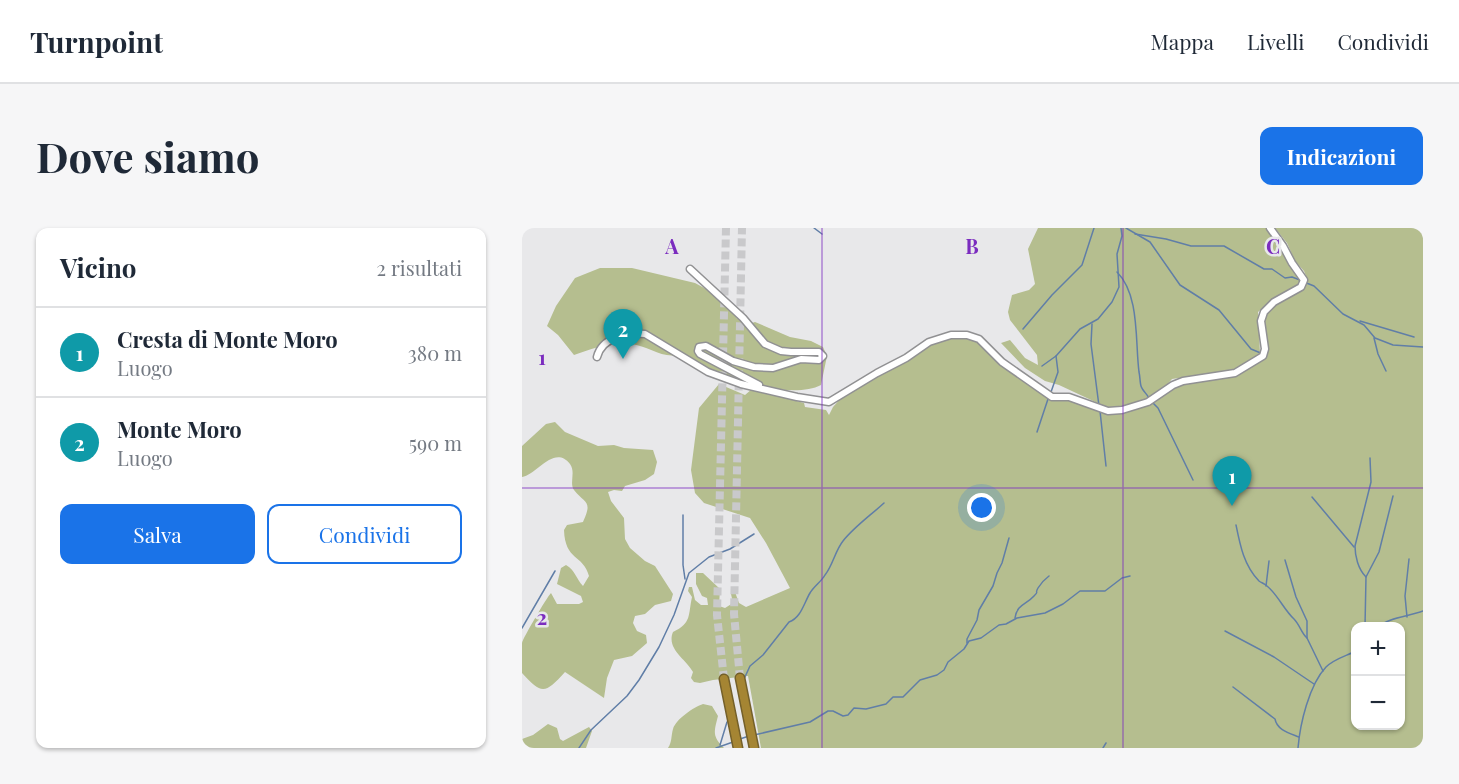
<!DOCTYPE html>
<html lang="it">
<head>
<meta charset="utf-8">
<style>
	:root { --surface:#fff; --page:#f6f6f7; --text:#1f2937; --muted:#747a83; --line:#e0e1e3; --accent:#1a73e8 }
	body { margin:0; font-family:"Playfair Display",serif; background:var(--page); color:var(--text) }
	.controls { position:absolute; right:18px; bottom:18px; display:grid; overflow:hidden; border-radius:12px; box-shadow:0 2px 4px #0004 }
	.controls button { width:54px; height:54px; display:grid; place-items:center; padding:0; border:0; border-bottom:2px solid var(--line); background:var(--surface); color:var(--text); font:30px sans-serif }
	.you { position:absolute; left:460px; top:280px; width:21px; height:21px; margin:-15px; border:4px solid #fff; border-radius:50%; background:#1a73e8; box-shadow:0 0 0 9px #1a73e833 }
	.badge { display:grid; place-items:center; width:39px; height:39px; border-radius:50%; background:var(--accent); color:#fff; font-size:20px; font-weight:700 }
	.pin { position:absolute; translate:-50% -50px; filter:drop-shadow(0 2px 3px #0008) }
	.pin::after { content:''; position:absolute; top:32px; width:21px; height:18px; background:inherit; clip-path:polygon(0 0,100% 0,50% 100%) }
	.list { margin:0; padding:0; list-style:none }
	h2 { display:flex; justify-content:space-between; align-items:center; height:78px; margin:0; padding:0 24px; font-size:26px }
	h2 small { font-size:20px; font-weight:400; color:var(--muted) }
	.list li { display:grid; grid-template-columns:39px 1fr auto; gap:18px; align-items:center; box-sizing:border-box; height:90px; padding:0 24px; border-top:2px solid var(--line) }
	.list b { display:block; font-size:22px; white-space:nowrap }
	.list p { margin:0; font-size:20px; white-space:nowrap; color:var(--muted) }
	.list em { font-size:20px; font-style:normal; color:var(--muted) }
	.actions { display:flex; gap:12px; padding:18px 24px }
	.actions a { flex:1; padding:14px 0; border:2px solid var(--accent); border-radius:12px; text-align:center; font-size:21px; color:var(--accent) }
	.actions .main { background:var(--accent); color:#fff }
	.map { position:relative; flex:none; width:901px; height:520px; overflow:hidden; border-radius:12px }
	header { display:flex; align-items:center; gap:36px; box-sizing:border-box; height:84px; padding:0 30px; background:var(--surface); border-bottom:2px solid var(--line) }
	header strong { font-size:28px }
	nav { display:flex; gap:33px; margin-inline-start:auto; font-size:21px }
	.intro { display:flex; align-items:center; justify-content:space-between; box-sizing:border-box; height:144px; padding:0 36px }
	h1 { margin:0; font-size:42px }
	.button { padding:15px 27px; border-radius:12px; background:var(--accent); color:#fff; font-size:21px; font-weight:700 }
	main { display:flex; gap:36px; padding:0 36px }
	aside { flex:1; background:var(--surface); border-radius:12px; box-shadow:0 2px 4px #0004 }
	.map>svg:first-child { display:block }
</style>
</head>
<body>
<header>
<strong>Turnpoint</strong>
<nav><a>Mappa</a><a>Livelli</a><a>Condividi</a></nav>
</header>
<div class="intro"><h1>Dove siamo</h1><a class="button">Indicazioni</a></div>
<main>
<aside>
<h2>Vicino<small>2 risultati</small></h2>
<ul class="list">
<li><span class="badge" style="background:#0f9aa8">1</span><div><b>Cresta di Monte Moro</b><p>Luogo</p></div><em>380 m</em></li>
<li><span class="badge" style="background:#0f9aa8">2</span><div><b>Monte Moro</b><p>Luogo</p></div><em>590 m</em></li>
</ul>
<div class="actions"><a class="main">Salva</a><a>Condividi</a></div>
</aside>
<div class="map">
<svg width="901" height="520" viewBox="0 0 901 520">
	<rect width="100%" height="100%" fill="#e8e8ea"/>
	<!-- green -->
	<g fill="#b5be8f" fill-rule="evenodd">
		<path d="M 516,0 L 745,0 C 753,11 776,42 778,55 L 746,75 L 736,84 L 738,126 L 711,142 L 650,151 L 644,158 L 625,171 L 599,180 L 592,180 L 582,178 L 537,157 L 523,153 L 503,140 L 479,115 L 488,112 L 503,130 L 516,137 L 515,127 L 488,92 L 486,84 L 490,67 L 507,62 L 513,56 L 506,21 Z"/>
		<path d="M 753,0 L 901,0 L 901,520 L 239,520 L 226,448 L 191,452 L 178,455 L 172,454 L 169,450 L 171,444 C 164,431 144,421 151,404 C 170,395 166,387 170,369 L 166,363 L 167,359 L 170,359 L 173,372 L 179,377 L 186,377 L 185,370 L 180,368 L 174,356 L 174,345 L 181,345 L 198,361 L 197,378 L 203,380 L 211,375 L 209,366 L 213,364 L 217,375 L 224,379 L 268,360 L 244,315 L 228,290 L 182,275 L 173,265 L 169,242 L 177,180 L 197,156 L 223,167 L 230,161 L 282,175 L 283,179 L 304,182 L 307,187 L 311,179 L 320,169 C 348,152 398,114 428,109 C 438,107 447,109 456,112 L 529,170 L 547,170 L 600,183 L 632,175 L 643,165 L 662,154 L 713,146 L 741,129 C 740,93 734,86 768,67 C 776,63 782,61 786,53 L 782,43 L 773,33 L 765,15 ZM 834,398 L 878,398 L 878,497 L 834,497 Z"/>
		<path d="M 78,40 L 110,40 L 173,55 L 197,68 L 227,96 L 233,94 L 268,109 L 289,113 L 301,119 L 305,128 L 299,157 C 272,171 215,154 188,142 C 178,138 169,131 159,126 C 141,132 127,118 109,116 C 89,113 70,121 52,127 L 36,107 L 25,98 L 34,78 L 53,50 Z"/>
		<path d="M 33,194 L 43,204 L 76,218 L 92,217 L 102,220 L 131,222 L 135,234 L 132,246 L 123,252 L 103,258 L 100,263 L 92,262 L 86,264 L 89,273 L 102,290 L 103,311 L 108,320 L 123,333 L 133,338 L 151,366 L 149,373 L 133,377 L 123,386 L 113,388 L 111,395 L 115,403 L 124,407 L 125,415 L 110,428 L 92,432 L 85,450 L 82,470 L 43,444 C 23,466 20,467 0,445 C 0,435 0,425 0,415 C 1,410 25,369 29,365 L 35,376 L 57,376 L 61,374 L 59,368 L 35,356 L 39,340 L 44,337 C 54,343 54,351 61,358 L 67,348 C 61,326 43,333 42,302 L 45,297 L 61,294 C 71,272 63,276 52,262 C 47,255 54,244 48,236 C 32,216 15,247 0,249 L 0,218 L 24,196 Z"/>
		<path d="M 181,476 L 190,478 L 196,488 C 192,504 190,508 202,520 L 146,520 C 150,514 149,508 151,501 C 154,491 172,479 181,476 Z"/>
		<path d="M 26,496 L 35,500 L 38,511 L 41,513 L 67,499 L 70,503 L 64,520 L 0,520 L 0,511 L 11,507 Z"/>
	</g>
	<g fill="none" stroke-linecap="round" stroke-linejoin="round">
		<!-- stream -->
		<g stroke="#607ea7" stroke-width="1.5">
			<path d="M 292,0 L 300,6"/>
			<path d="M 604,0 L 628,14 L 658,57 L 697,82 L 729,121 L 741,126"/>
			<path d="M 613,6 L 644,11 L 669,18 L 702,18 L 742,41 L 750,41 L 763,50 L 770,49 L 778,52"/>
			<path d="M 595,44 C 618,67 613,113 617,144 C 618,148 618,155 619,158 C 620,162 625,166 627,170"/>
			<path d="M 782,54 L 792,58 L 821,86 L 842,97 L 853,110 L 871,117 L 901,119"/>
			<path d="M 838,93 L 892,109"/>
			<path d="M 570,96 L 569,116 L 577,178"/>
			<path d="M 501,101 L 530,67 L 560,37 L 572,0"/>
			<path d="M 852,110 L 856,126 L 864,143"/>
			<path d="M 520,138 L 534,128 L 558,101 L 576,91 L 590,74 L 597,59 L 595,26 L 600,8 L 599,0"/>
			<path d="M 529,164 L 536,144 L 534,128"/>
			<path d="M 630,174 L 636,180 L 671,252"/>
			<path d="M 578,183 L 584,238"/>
			<path d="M 515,204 L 527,168"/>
			<path d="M 790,269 L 832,319"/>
			<path d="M 161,287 L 161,337 L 163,351"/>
			<path d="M 714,297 C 718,317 722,338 737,353 C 740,355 743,356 745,358 C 756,367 762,382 772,391 C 778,397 779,405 785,410"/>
			<path d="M 763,332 L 774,369 L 785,393 L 785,410 L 801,443"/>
			<path d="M 844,349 C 836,341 833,328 833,318 L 849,254 L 848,230"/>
			<path d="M 744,358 L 747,333"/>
			<path d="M 885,389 L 883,368 L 887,331"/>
			<path d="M 493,390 C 495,376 504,377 512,368 C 518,362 512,367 516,360 C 519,355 523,351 527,348"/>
			<path d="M 843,398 L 844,349 L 857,324 L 871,268"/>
			<path d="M 858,398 C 865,390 889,388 901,383"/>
			<path d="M 0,400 L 33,343"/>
			<path d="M 703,403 L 752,429 L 792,456"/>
			<path d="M 445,415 L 445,411 L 455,392 L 457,382 L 471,358 L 475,345 L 480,335 L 487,310"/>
			<path d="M 222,451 L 228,438 L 241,427 L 267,394 C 279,390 282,375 288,365 C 292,358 299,354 303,347 C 311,337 313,323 321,313 C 332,299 349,287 362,275"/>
			<path d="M 711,459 L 753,491 C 755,502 767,505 777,509"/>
			<path d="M 232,507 L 288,494 L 306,483 L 311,483 L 321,488 L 326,487 L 332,480 L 344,481 L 364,476 L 371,469 L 381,469 L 398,452 L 415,447 L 422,442 L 426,434 L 442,421 L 447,413 L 459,410 L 477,397 L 484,396 L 495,390 L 523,385 L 541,376 L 558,363 L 583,363 L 600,350 L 608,348"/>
			<path d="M 218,511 L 227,508"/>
			<path d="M 198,517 L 205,494"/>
			<path d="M 57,520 L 69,502 L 105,468 L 117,452 L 137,419 L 152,387 L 167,345 L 187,329 L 208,321 L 232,306"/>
			<path d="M 194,520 L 211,514"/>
			<path d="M 581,520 L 584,515"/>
			<path d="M 776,520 C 778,496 787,457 804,439 C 812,431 824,428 834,423"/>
		</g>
		<!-- highway-tunnel -->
		<g stroke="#c9c9cb" stroke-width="8" stroke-dasharray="8 4" stroke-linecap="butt">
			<path d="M 218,450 L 212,386 L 220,0"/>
			<path d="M 202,451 L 195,387 L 204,0"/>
		</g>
		<!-- minor casing -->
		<g stroke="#919193" stroke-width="9">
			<g id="minor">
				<path d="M 168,41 L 221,90 L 243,116 L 259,123 L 269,124 L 297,124 L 301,128 L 297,132 L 279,131 L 251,140 L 232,139 L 211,133 L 184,118 L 177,119 L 176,123 L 178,126 L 237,157"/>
				<path d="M 75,129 C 80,109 105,104 123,106 L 186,144 L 219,156 L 275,169 L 307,174 L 355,145 L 384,130 L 407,114 L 429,107 L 445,107 L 457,111 L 480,134 L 530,169 L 547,169 L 586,183 L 600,182 L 626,174 L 651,157 L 661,153 L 713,145 L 741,128 L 743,121 L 739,93 L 742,84 L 752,74 L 779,59 L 782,52 L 770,35 L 761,18 L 748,0"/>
			</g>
		</g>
		<!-- highway casing -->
		<g stroke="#74602a" stroke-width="11">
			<g id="highway">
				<path d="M 218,450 L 232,520"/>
				<path d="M 202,451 L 216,520"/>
			</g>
		</g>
		<!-- minor -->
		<use href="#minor" stroke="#fff" stroke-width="6"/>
		<!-- highway -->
		<use href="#highway" stroke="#a58533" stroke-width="8"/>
	</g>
	<!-- grid -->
	<path fill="none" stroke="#7b2cbf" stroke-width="1.5" stroke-opacity="0.55" d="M 300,0 L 300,520M 601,0 L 601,520M 0,260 L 901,260"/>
	<g font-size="20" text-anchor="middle" font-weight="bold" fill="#7b2cbf" stroke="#e8e8ea" stroke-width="5" stroke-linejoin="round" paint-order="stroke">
		<text x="150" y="26">A</text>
		<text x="450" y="26">B</text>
		<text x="751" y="26">C</text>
		<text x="20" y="137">1</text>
		<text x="20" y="397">2</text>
	</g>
</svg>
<div class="controls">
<button>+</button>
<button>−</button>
</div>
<div class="you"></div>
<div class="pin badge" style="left:710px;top:278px;background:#0f9aa8">1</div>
<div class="pin badge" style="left:101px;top:131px;background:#0f9aa8">2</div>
</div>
</main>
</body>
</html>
